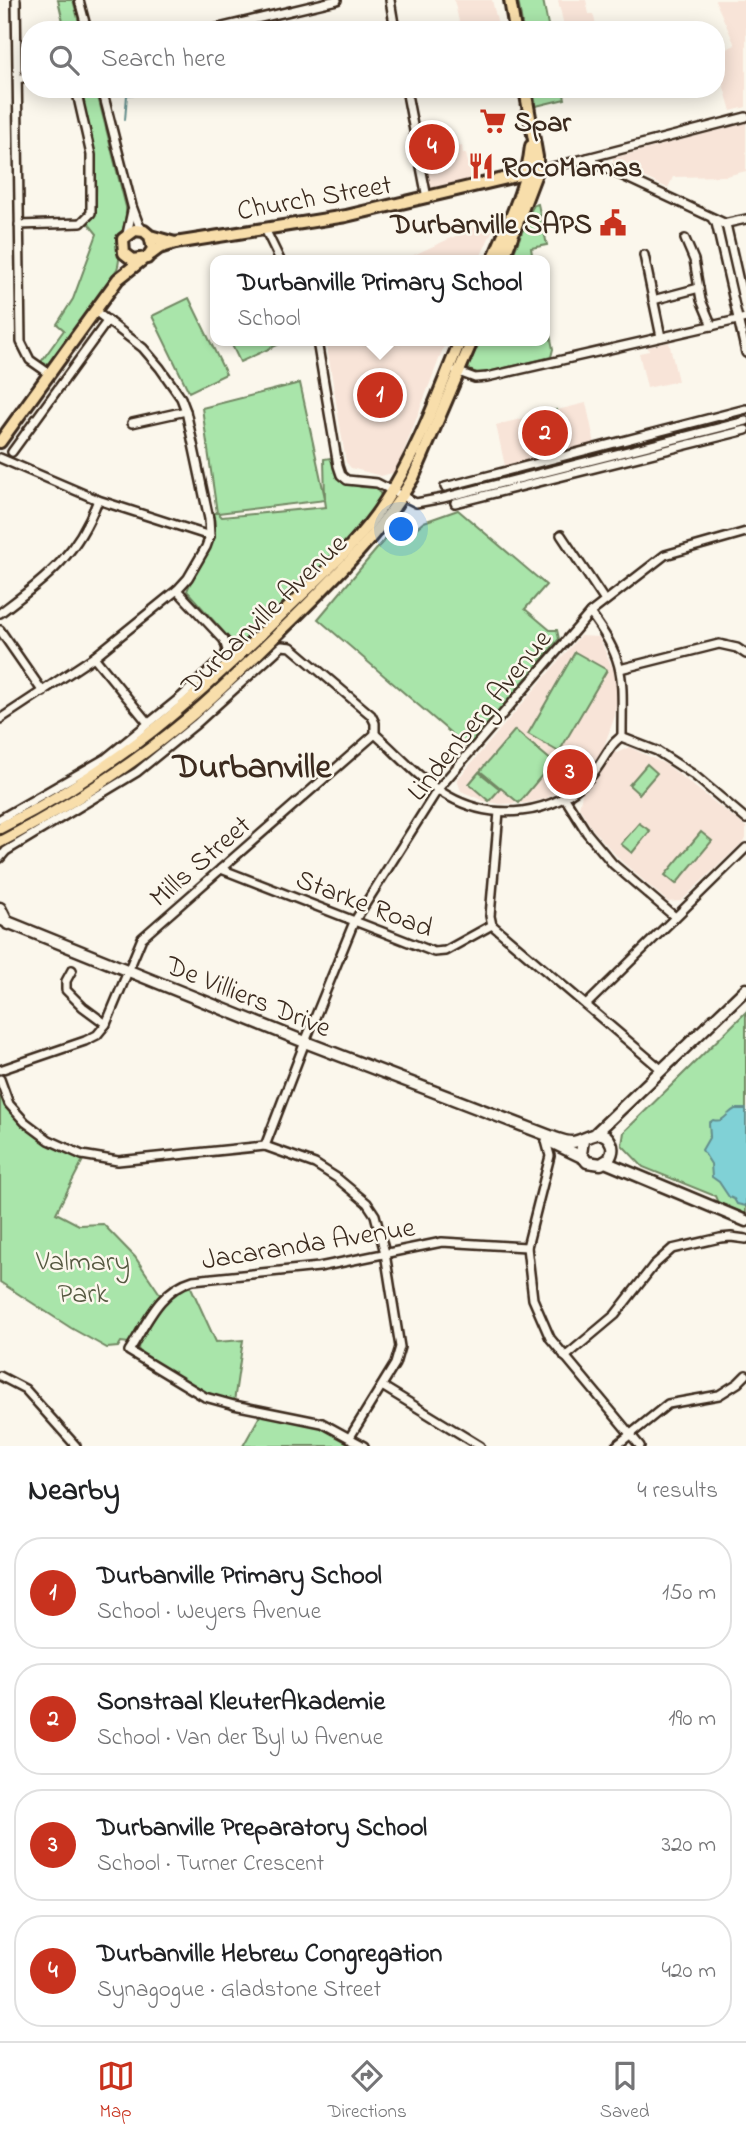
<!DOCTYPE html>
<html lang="en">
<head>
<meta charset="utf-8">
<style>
	:root { --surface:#fff; --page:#f2f2f2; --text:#202124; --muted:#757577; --line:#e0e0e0; --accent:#c8321e }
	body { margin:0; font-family:"Indie Flower",sans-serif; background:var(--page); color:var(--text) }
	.you { position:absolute; left:402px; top:530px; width:24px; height:24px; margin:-18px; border:5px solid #fff; border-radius:50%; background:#1a73e8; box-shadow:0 0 0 10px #1a73e833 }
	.badge { display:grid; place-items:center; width:46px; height:46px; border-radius:50%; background:var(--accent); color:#fff; font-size:23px; font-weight:700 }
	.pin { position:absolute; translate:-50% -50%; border:4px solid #fff; box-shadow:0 2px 7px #0006 }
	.popup { position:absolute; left:210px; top:255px; width:340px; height:91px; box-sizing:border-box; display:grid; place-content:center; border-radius:14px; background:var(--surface); filter:drop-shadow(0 2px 5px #0005); font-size:23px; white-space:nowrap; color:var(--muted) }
	.popup b { font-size:26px; color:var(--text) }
	.popup::after { content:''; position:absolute; left:50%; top:100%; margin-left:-14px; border:14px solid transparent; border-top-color:var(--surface) }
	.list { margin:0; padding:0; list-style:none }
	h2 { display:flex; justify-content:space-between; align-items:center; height:91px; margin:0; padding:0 28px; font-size:30px }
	h2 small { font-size:23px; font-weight:400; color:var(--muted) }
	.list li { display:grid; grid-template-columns:46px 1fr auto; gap:21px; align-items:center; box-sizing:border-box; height:112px; margin:0 14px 14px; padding:0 14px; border:2px solid var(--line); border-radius:28px }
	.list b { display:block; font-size:26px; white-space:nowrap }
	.list p { margin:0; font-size:23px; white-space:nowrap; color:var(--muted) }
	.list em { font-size:23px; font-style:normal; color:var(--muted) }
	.icon { flex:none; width:38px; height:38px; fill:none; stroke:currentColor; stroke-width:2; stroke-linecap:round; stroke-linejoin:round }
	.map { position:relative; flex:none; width:746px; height:1446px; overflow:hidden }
	.search { position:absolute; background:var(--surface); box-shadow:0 4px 18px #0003; left:21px; right:21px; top:21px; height:77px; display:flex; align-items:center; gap:18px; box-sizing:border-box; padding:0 24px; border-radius:28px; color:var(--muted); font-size:26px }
	.sheet { height:595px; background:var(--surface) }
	nav { display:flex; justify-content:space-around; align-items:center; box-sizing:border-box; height:98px; border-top:2px solid var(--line); background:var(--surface); font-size:19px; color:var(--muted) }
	nav a { display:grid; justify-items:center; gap:4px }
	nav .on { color:var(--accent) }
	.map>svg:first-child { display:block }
</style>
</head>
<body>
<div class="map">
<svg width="746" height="1446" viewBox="0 0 746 1446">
	<rect width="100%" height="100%" fill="#fbf7ec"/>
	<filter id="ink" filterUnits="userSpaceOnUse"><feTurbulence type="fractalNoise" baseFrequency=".0143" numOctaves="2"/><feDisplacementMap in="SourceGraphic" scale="14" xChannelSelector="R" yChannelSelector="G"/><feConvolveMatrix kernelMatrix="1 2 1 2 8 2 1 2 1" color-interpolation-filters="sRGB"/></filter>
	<g filter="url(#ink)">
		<!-- built -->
		<g fill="#f8e4d8">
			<path d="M 454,0 L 492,0 L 498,25 L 477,30 L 461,30 Z"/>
			<path d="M 558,0 L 586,0 L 589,14 L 593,14 L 597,28 L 565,30 Z"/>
			<path d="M 715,0 L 746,0 L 746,107 L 731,111 L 723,84 L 716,75 L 716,54 L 735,45 Z"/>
			<path d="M 746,123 L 746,171 L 726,176 L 673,177 L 668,188 L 613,164 L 613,158 Z"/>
			<path d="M 462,146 L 463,154 L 466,154 L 472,179 L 470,183 L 434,190 L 429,187 L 423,154 Z"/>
			<path d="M 486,222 L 493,229 L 479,260 L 403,260 Z"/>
			<path d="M 326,341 L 446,341 L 396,472 L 381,476 L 351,468 L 346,462 Z"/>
			<path d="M 669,342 L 678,381 L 647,388 L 639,353 L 649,351 L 648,347 Z"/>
			<path d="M 586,403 L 595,444 L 505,466 L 496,425 Z"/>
			<path d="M 580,636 L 599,637 L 614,671 L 617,692 L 615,716 L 604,746 L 617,753 L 629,747 L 667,765 L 746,827 L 746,839 L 681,901 L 668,902 L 621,861 L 593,830 L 579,807 L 582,794 L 574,785 L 571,784 L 545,799 L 527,803 L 500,804 L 484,801 L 461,791 L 457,780 Z"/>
		</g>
		<!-- green -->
		<g fill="#a9e5aa" stroke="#728864" stroke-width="2" fill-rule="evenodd">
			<path d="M 58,0 L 73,0 L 81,30 L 65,30 Z"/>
			<path d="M 518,0 L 543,0 L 549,30 L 523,30 Z"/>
			<path d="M 78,89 L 96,89 L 126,207 C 127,220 123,228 120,241 C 118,250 121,259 117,269 L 51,363 L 45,364 L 41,362 L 64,330 L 57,324 L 73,299 L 97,234 L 88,223 C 108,198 86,118 78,89 Z"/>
			<path d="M 533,89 L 563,89 L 565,99 L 536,106 Z"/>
			<path d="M 538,204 L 547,245 L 531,248 L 533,260 L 511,260 L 530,212 L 534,205 Z"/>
			<path d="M 189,298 L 226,374 L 189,392 L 152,316 Z"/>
			<path d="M 545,310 L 553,349 L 551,357 L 480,374 L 469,370 L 468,364 L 480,341 L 544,341 Z"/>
			<path d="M 230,341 L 286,341 L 240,362 Z"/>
			<path d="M 300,383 L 325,498 L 324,459 L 330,458 L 341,479 L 361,487 L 378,488 L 381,496 C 351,549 297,591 253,634 L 250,634 L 237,647 L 187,591 C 197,563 222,545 213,513 L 217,513 L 202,408 ZM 325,500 L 326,507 L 222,517 L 218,513 Z"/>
			<path d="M 556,410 L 559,426 L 553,429 L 541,422 L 538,427 L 542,430 L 539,435 L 535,433 L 531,440 L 526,418 Z"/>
			<path d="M 458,510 L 546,585 L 525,609 L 550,630 L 557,630 L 559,639 L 471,744 L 468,743 L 466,746 L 318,619 L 402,519 L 414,530 L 424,522 Z"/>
			<path d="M 365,539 L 228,677 L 183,718 L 103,778 L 101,775 C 199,708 281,622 365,539 Z"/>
			<path d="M 575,652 L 607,670 L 559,752 L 528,734 Z"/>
			<path d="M 515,730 L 553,762 L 519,803 L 480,771 Z"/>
			<path d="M 647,764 L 657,773 L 639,794 L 629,785 Z"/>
			<path d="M 479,772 L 500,789 L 489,801 L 469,784 Z"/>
			<path d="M 639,823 L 650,831 L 632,853 L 621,844 Z"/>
			<path d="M 701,832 L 712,841 L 676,884 L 665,875 Z"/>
			<path d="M 746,1012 L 746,1214 L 718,1203 L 715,1196 L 643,1167 L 622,1145 L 624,1132 Z"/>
			<path d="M 0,1089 C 11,1127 50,1147 84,1158 L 56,1213 L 79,1225 L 103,1224 L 135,1257 L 160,1294 L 129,1343 L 121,1342 L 118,1347 L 107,1348 L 71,1328 L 0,1282 Z"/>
			<path d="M 190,1285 L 216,1342 L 243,1340 L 234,1402 L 202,1391 L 142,1354 L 138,1349 L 139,1342 C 152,1319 163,1293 190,1285 Z"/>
			<path d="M 261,1414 L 320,1427 L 357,1446 L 243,1446 Z"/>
		</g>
		<!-- water -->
		<path fill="#80d1d6" stroke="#648e8c" stroke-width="2" d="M 735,1109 L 746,1109 L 746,1206 L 737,1204 L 734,1199 L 729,1197 L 719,1182 L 712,1177 L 711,1164 L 702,1150 L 710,1136 L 709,1123 L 713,1120 C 725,1123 726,1113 735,1109 Z"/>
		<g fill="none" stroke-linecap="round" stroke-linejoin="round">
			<!-- stream -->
			<path stroke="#648e8c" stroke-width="2" d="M 125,120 L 127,95 L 172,89"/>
			<!-- street casing -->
			<g stroke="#3b2a1e" stroke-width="12">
				<g id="street">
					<path d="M 16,0 L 21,342 L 30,360 L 50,374"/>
					<path d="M 79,0 L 87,30"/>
					<path d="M 390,0 L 395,30"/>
					<path d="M 210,30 L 337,0"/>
					<path d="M 18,79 L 30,76"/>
					<path d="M 102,89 L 132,206 L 139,225 L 144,231"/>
					<path d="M 406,89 L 427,198"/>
					<path d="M 588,158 L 593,162 L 726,224"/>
					<path d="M 537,171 L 746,117"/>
					<path d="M 713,220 L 716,223 L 746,353"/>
					<path d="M 723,224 L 746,219"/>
					<path d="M 726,224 L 746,312"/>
					<path d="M 19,225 L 81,223 L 91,213 L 91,155 L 76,89"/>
					<path d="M 265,229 L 280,260"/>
					<path d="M 127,234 L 132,211"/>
					<path d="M 685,239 L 694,260 L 701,300 L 712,326"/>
					<path d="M 644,255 L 661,337"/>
					<path d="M 653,300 L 699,288"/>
					<path d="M 317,341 L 338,466 L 341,475 L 347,480 L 377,483 L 416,503 L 443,498 L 746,421"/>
					<path d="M 456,371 L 475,378 L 487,377 L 746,318"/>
					<path d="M 132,423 L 186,411"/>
					<path d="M 12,452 L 108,320"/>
					<path d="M 0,458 L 98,500 L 210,536"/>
					<path d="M 445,487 L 746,409"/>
					<path d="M 455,503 L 746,430"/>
					<path d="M 561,535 L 605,601"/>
					<path d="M 0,613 C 47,577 76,557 98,500"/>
					<path d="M 0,630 L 43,692"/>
					<path d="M 94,657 L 148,723"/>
					<path d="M 620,669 L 719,644 L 737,648 L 746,654"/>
					<path d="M 0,719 L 94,657 L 177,590 L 188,578 L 206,547 L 210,536 L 209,519 L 186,411 L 181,398 L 160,368 L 143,348 L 95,311"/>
					<path d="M 375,734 C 398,754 421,781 448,796 C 494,822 553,816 590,777 C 600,767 607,750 615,742 C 617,740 620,738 622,735 C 622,678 627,662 590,613"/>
					<path d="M 621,737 L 657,751 L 694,775 L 746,819"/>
					<path d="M 565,798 L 587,833 L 613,864 L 675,917"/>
					<path d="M 0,819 L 106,758 L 181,697 L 225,656 L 227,650 L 224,640 L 177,590"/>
					<path d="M 0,858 L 6,851 L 137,772 L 196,724 L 282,646 L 291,647 L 371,715 L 375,723 L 375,734"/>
					<path d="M 221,869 L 434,952 L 445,951 L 492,925"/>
					<path d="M 492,925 L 662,1070"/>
					<path d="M 492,925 L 490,916 L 499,812"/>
					<path d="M 72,970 L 66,981 L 66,990 L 83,1007 L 106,1024"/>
					<path d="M 586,1005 L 746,848"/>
					<path d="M 0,1070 L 85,1041 L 97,1035 L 106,1024 L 142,938 L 375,734"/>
					<path d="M 0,1079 L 9,1104 L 25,1122 L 49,1140 L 82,1155 L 118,1161 L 265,1146 L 315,1164 L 337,1178 L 367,1203 L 375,1215 L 385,1253 L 400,1347 L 395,1364 L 350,1437"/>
					<path d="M 546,1141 L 550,1156 L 527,1247 L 533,1299 L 550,1338 L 640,1446"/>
					<path d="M 265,1146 L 305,1042 L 354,922 L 438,789 L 590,613 L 665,555 L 746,532"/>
					<path d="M 565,1357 L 615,1315 L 654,1265 L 672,1249 L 720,1238 L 731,1237 L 746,1239"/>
					<path d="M 0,1376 L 25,1389 L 76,1446"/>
					<path d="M 382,1386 L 480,1446"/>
					<path d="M 364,1446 L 322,1423 L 234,1405 L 205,1397 L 129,1351 C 147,1323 159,1290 193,1280 L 319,1267 L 442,1242 L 527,1247"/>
					<path d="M 616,1446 L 668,1404 L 719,1395 L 738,1383 L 746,1375"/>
				</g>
			</g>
			<!-- secondary casing -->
			<g stroke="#3b2a1e" stroke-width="15">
				<g id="secondary">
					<path d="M 0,908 L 8,924"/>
					<path d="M 0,919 L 305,1042 L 555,1138 C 561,1140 566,1142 572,1142 C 585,1142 602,1123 611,1143 C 614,1149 612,1154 609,1159 L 601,1164 L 587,1162 L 581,1154 L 583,1140"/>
					<path d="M 596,1133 L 746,989"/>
					<path d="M 553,1143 L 584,1158"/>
					<path d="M 605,1162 L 746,1221"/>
				</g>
			</g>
			<!-- primary casing -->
			<g stroke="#3b2a1e" stroke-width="16">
				<g id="primary">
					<path d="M 510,0 L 515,30"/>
					<path d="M 150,236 L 153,249 L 147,258 L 133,260 L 124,253 L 123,239 L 135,230 L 144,231 L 150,236 L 175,243"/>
					<path d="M 151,254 L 159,248 L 175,243 L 346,216 L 537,171"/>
					<path d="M 493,260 C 508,223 527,186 531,146"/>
					<path d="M 503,260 L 537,171 L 537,157 L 525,89"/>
					<path d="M 0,442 L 118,279 L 142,260"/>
					<path d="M 0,828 C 117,770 198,697 290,606 C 324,573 361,540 386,500 C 418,451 438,394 460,341"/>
					<path d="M 0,842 C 67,807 130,767 187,719 C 224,688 258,653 292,620 C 337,575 381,533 413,478 L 472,341"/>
				</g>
			</g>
			<!-- street -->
			<use href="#street" stroke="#fbf7ec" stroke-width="7"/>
			<!-- secondary -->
			<use href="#secondary" stroke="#fbf7ec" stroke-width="10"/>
			<!-- primary -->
			<use href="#primary" stroke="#f8deab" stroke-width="10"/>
		</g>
	</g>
	<!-- icons -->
	<defs>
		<g id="supermarket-bare" transform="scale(2.1)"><path d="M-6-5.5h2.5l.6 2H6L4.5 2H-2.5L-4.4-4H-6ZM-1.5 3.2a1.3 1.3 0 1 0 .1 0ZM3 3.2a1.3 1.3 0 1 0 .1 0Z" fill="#c8321e" stroke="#fbf7ec" stroke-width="2.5" paint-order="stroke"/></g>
		<g id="restaurant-bare" transform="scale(2.1)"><path d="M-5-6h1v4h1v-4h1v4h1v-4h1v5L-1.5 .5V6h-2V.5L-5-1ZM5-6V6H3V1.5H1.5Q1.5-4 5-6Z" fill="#c8321e" stroke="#fbf7ec" stroke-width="2.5" paint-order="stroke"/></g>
		<g id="civic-bare" transform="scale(2.1)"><path d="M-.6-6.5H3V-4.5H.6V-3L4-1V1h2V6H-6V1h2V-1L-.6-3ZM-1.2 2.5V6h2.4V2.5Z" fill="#c8321e" stroke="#fbf7ec" stroke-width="2.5" paint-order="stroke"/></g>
	</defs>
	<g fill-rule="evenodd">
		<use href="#supermarket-bare" x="493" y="121"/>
		<use href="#restaurant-bare" x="481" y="166"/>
		<use href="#civic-bare" x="613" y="223"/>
	</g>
	<g text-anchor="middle" stroke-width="5" stroke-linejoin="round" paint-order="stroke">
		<!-- poi labels -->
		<g font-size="28" font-weight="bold" fill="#3b2a1e" stroke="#fbf7ec" text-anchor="start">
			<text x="514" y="131">Spar</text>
			<text x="502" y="176">RocoMamas</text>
			<text x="592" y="233" text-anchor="end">Durbanville SAPS</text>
		</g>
		<!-- street labels -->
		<g font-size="28" fill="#3b2a1e" stroke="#fbf7ec">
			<text transform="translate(314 196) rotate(-10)" y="10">Church Street</text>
			<text transform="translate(263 613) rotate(-44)" y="10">Durbanville Avenue</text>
			<text transform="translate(478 714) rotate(-51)" y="10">Lindenberg Avenue</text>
			<text transform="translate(199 860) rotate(-41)" y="10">Mills Street</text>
			<text transform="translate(365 902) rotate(21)" y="10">Starke Road</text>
			<text transform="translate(249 995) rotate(22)" y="10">De Villiers Drive</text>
			<text transform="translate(308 1242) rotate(-9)" y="10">Jacaranda Avenue</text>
		</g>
		<!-- park labels -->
		<g font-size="28" fill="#565941" stroke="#fbf7ec">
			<text x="83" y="1270">Valmary<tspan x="83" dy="32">Park</tspan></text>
		</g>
		<!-- district labels -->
		<g font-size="35" font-weight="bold" fill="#3b2a1e" stroke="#fbf7ec">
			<text x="252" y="777">Durbanville</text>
		</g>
	</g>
</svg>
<div class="you"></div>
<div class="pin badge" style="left:380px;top:395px">1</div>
<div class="popup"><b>Durbanville Primary School</b>School</div>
<div class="pin badge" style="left:545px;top:433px">2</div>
<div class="pin badge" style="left:570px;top:772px">3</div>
<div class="pin badge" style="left:432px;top:147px">4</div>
<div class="search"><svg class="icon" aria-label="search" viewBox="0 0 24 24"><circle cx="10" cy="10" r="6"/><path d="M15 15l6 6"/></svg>Search here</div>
</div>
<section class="sheet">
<h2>Nearby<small>4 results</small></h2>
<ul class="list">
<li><span class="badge">1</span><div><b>Durbanville Primary School</b><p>School · Weyers Avenue</p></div><em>150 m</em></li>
<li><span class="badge">2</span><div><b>Sonstraal KleuterAkademie</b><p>School · Van der Byl W Avenue</p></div><em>190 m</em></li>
<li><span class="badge">3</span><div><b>Durbanville Preparatory School</b><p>School · Turner Crescent</p></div><em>320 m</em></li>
<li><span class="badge">4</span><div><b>Durbanville Hebrew Congregation</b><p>Synagogue · Gladstone Street</p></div><em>420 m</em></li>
</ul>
</section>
<nav>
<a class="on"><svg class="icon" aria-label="map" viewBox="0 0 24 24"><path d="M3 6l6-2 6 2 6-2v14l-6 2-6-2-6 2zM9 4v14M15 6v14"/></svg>Map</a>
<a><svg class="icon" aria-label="directions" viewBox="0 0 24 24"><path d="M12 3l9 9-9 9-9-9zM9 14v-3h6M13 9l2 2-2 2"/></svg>Directions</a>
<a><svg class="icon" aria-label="saved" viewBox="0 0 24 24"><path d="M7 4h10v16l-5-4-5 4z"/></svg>Saved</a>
</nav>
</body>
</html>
